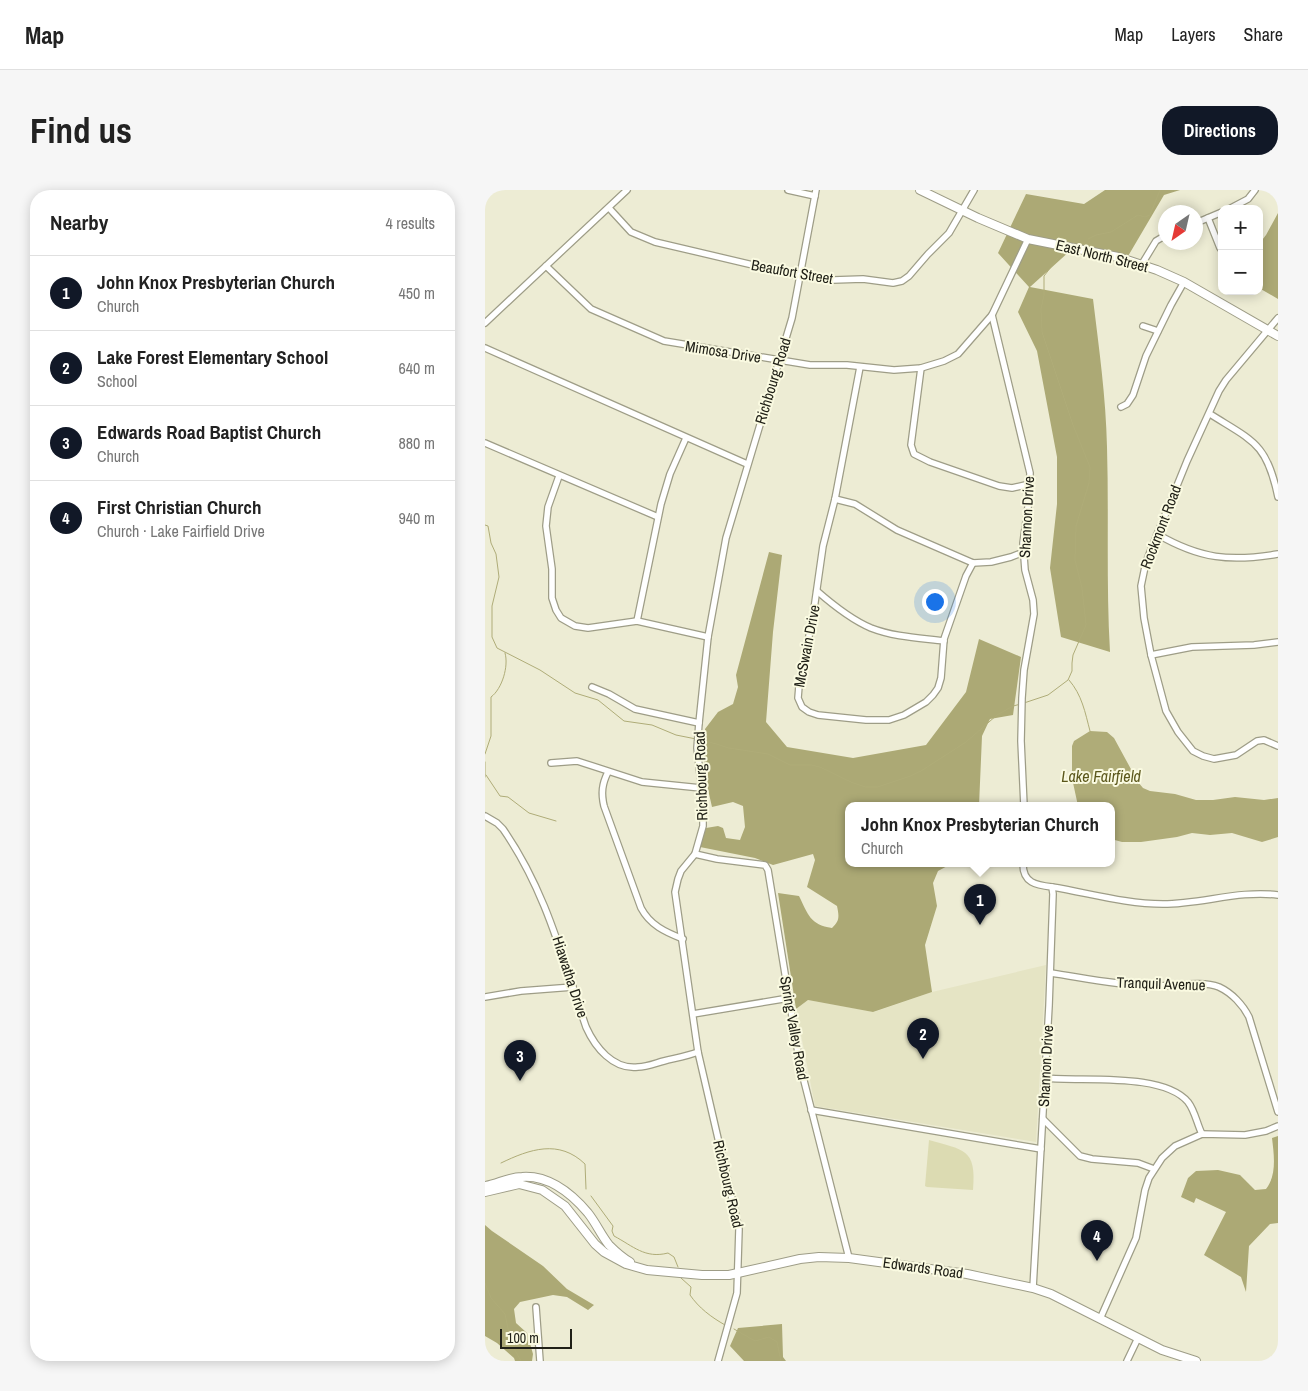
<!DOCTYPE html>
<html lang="en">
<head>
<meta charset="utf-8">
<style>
	:root { --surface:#fff; --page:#f6f6f6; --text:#222; --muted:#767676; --line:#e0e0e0; --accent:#111827 }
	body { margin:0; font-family:"Archivo Narrow",sans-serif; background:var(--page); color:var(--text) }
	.controls { position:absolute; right:15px; top:15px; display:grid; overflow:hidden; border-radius:10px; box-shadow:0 2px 12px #0003 }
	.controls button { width:45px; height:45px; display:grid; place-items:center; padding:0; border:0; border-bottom:1px solid var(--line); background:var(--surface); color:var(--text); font:25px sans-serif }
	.compass { position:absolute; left:673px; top:15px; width:45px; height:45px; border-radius:50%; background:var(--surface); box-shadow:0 2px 12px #0003; rotate:214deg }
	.scale { position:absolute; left:15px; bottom:12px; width:72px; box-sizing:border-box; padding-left:5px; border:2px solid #202017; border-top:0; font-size:14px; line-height:18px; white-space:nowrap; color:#202017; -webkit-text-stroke:4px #fafae1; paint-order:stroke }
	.you { position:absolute; left:449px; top:411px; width:18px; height:18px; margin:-12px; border:4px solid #fff; border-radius:50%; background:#1a73e8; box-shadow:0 0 0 8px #1a73e833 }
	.badge { display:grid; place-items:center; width:32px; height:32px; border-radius:50%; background:var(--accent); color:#fff; font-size:16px; font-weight:700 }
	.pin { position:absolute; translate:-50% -41px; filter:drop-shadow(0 1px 2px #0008) }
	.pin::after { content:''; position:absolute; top:26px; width:18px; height:15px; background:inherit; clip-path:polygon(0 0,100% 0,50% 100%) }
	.popup { position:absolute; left:360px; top:612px; width:270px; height:65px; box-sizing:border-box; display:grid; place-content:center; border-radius:10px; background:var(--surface); filter:drop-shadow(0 1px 4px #0005); font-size:16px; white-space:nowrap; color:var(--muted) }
	.popup b { font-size:19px; color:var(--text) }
	.popup::after { content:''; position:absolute; left:50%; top:100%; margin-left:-10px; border:10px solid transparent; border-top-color:var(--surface) }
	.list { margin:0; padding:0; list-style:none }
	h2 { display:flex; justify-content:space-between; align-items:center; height:65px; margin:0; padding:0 20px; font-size:21px }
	h2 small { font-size:16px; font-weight:400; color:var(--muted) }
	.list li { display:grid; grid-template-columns:32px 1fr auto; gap:15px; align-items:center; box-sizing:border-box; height:75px; padding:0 20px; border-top:1px solid var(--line) }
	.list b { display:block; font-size:19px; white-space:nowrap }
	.list p { margin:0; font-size:16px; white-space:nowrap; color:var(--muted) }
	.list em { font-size:16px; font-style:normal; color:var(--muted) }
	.map { position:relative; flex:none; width:793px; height:1171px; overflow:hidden; border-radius:20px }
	header { display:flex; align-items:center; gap:30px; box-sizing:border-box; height:70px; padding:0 25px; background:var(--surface); border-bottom:1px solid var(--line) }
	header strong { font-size:24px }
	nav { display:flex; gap:28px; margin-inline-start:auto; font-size:18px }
	.intro { display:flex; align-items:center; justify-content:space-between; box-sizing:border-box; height:120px; padding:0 30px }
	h1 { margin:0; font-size:35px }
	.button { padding:12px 22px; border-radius:20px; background:var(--accent); color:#fff; font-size:18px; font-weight:700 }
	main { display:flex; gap:30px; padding:0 30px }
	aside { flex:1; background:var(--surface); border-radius:20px; box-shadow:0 2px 12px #0003 }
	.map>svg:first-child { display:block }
</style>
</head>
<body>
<header>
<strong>Map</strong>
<nav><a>Map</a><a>Layers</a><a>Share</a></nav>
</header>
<div class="intro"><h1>Find us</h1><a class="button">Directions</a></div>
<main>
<aside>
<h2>Nearby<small>4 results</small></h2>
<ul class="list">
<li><span class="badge">1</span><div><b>John Knox Presbyterian Church</b><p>Church</p></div><em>450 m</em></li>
<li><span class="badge">2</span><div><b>Lake Forest Elementary School</b><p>School</p></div><em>640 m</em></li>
<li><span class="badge">3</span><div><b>Edwards Road Baptist Church</b><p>Church</p></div><em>880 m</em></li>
<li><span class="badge">4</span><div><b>First Christian Church</b><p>Church · Lake Fairfield Drive</p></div><em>940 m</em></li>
</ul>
</aside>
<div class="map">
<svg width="793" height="1171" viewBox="0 0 793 1171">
	<rect width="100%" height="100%" fill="#edecd4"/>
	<!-- built -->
	<path fill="#e5e4c4" d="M 561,775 L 551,952 L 330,916 L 311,819 L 323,810 L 389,822 L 447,802 Z"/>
	<!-- green -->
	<path fill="#dcdbb2" d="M 444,950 C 478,960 492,958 488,1000 L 442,997 L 440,996 Z"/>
	<!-- forest -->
	<g fill="#aca975">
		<path d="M 620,0 L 695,0 L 679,5 L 639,73 L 586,60 L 545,97 L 608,109 C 614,158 621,208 622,257 C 624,325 621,394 625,462 L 576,447 L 565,378 L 572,314 L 572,267 L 552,161 L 533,122 L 544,97 L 513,63 L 541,4 L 599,14 Z"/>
		<path d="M 793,23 L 793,109 L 774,98 L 774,54 L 781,45 Z"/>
		<path d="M 284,362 L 297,365 L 288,442 L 281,532 L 302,557 L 368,568 L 441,555 L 481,502 L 494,449 L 536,467 L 528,525 L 505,529 L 497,546 L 494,616 L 364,616 L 364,674 L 466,674 L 453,681 L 448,693 L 452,716 L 440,755 L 447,802 L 388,822 L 323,810 L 311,819 L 293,703 L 314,706 C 323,724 325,735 347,738 C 355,731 354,726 352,716 L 322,697 L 330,670 L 328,664 L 288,675 L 270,668 L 215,657 L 221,638 L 233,636 L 238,638 L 241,648 L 255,650 L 260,637 L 258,616 L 248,612 L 227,617 L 219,582 L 220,539 L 233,522 L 248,514 L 253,497 L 251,485 Z"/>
		<path d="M 793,946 L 793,1033 L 785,1034 L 764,1056 L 761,1102 L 756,1087 L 719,1065 L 741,1022 L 711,1008 L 709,1013 L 696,1007 L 703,988 L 711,981 L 733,980 L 755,985 L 770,1000 L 781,999 C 792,985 789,965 787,948 Z"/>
		<path d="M 0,1035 L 7,1041 L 58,1076 L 82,1099 L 109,1115 L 103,1120 L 82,1107 L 68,1105 L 35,1112 L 29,1119 L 31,1133 L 42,1143 L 48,1164 L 47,1171 L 30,1171 L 29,1168 L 12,1153 L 0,1146 Z"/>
		<path d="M 297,1134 L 298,1167 L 301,1171 L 259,1171 L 245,1156 L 253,1138 Z"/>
	</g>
	<!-- water -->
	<path fill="#afac78" d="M 605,541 L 622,542 L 629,548 L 653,592 L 658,598 L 665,601 L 690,604 L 711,610 L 728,610 L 750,607 L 779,610 L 793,608 L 793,647 L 777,652 L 747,643 L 725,645 L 707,643 L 692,647 L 656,652 L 637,652 L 626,649 L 626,616 L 593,616 L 587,588 L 587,556 L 589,551 Z"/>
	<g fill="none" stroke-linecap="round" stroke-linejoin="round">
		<!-- stream -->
		<g stroke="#afac78" stroke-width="1">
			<path d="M 603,49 L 611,45 L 626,42 L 653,25 L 660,27 L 665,25 L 675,0"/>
			<path d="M 0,335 L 3,336 L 6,353 L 11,364 L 14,387 L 7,416 L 7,447 L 12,458 L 55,480 L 90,503 L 113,510 L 139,531 L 167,535 L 191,545 L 211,549"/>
			<path d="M 584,490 C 597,505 600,522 605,541"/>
			<path d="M 539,513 L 563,505 L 583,490 L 587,481 L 587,473 L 588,465 L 601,435 L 597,398 L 590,370 L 591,336 L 604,293 L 605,277 L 588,235 L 557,142 L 556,119 L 559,105 L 559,86 L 573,68"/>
			<path d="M 215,549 L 244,558 L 283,564 L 305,575 L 326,575 L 335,577 L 368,593 L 381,597 L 392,597 L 423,587 L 436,581 L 481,552 L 512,525 L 528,516 L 536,514"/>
			<path d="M 0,564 L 6,546 L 6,507 C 17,499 24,476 20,463"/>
			<path d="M 0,572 L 0,587"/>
			<path d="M 1,585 L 15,606 L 23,607 L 44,623 L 71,631"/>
			<path d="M 16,973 C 45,959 74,949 100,974 L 101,999"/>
			<path d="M 106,1006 L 128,1036 L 127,1041 L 129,1046 C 148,1056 160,1069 183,1063 L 189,1067 L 193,1077"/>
			<path d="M 196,1088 L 206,1097 L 205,1105 C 214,1118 226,1127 240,1135"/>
			<path d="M 0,1093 L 6,1108 L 20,1124 L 26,1153 L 36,1171"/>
			<path d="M 249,1139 L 270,1151 L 284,1147 L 292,1152 L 296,1171"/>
		</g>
		<!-- street casing -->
		<g stroke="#9e9d87" stroke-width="8">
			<g id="street">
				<path d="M 303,0 L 330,6"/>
				<path d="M 0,1 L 1,0"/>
				<path d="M 124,18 L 146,42 L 170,52 L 315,86 L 348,90 L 378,89 L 408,93 L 417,91 L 424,86 L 443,64 L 464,43 L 489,0"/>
				<path d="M 744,19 L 763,9 L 770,0"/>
				<path d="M 723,28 L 735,58"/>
				<path d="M 711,33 L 737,22"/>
				<path d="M 657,74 L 671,51 L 681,45"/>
				<path d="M 61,76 L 106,119 L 179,151 L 325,175 L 362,175 L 409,180 L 436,178 L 459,171 L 473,164 L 507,125"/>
				<path d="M 793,128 L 741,190 L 734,201 L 702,271 L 661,372 L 656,396 L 659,428 L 666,465 L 681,521 L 693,542 L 708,561 L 718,566 L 729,569 L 751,565 L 772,551 L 779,550 L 793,556"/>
				<path d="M 0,133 L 142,0"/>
				<path d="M 658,136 L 673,141"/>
				<path d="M 0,158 L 262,274"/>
				<path d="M 375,177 L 350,309 L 338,356 L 328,426 L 314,496 L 313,508 L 317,517 L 324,522 L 333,525 L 381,530 L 404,530 L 419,525 L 441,512 L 448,505 L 453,498 L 456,488 L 459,449 L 481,386 L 488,373"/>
				<path d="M 436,178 L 426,255 L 429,264 L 445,272 L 514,296 L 527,298 L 545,294"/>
				<path d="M 636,217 L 642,214 L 648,205 L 661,166 L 686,115 L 699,92"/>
				<path d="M 725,224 C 768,251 782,253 793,307"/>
				<path d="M 0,253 L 173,327"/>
				<path d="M 74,286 L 63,317 L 61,336 L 67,379 L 67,408 L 71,420 L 76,428 L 90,436 L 103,438 L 152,431 L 223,447"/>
				<path d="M 350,309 L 370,314 L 412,340 L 488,373 L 506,372 L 526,367 L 539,362"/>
				<path d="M 672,344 C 715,369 745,372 793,364"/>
				<path d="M 332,401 C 348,415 367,430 386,438 C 409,447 435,448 459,451"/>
				<path d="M 152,431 L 176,314 L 185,284 L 201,248"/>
				<path d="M 666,465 L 707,457 L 769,455 L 793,452"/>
				<path d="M 107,497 L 124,504 L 150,519 L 214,533"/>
				<path d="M 66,573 L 92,571 L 157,592 L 216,598"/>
				<path d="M 123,582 C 117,594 116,603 119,616 L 156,718 C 165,735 180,742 198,749"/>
				<path d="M 539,616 L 536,551 L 537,508 L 539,480 L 549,424 L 548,410 L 540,380 L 538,353 L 544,310 L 545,283 L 507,125 L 543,49"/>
				<path d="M 0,626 L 12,633 L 18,639 C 61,701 77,767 101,837 C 110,857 128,880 153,877 C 162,877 171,873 179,871 C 191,868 202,866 213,862"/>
				<path d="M 210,664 L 232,669 L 280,675 L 283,680 L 315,875 L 364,1068"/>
				<path d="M 538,674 C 538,693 551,695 567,697 L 568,704 L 564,816 L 548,1098"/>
				<path d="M 567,697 C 604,703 641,714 678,714 C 717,714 754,700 793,705"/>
				<path d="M 566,783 C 599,788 632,795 665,796 C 686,797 716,790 734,797 C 747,803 758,815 764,827 L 793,922"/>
				<path d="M 0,807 L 36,801 L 88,797"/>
				<path d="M 208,824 L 304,808"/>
				<path d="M 561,888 C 597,892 678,882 703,912 C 710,921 712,934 717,944"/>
				<path d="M 326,920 L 556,959"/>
				<path d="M 558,929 L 595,966 L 607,969 L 653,973 L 669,979"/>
				<path d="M 51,1117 L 55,1171"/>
				<path d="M 615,1129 L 651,1048 L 660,1000 L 664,988 L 677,968 L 690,956 L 717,944 L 760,945 L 781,941 L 793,936"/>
				<path d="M 233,1171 L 252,1103 L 254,1039 L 213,862 L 190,702 L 193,689 L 196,681 L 210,664 L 218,636 L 218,610 L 212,558 L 214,533 L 223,447 L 241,348 L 307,128 L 331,0"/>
				<path d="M 642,1171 L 653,1148"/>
			</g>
		</g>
		<!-- secondary casing -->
		<g stroke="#9e9d87" stroke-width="10">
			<g id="secondary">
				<path d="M 435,0 L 493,28 L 543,49 L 633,67 L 672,80 L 699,92 L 793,146"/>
				<path d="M 0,996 C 13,994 23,987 37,987 C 64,985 86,1003 103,1023 C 111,1033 116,1045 124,1055 C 130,1061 138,1068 145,1072"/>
				<path d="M 0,1002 L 34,994 L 57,1000 L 80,1016 L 110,1054 L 119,1062 L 141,1074 L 162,1080 L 217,1085 L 244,1085 L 315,1069 L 334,1067 L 364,1068 L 482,1084 L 548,1098 L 566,1104 L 677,1160 L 711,1171"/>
			</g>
		</g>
		<!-- street -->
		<use href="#street" stroke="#fff" stroke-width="5.5"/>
		<!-- secondary -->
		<use href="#secondary" stroke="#fff" stroke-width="8"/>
	</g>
	<g text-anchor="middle" stroke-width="4" stroke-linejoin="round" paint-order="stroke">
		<!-- street labels -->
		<g font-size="15" fill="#202017" stroke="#fafae1">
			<text transform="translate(617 66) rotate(14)" y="5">East North Street</text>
			<text transform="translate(307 82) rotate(10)" y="5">Beaufort Street</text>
			<text transform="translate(238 162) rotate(9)" y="5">Mimosa Drive</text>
			<text transform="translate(288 191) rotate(-73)" y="5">Richbourg Road</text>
			<text transform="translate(542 327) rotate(-87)" y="5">Shannon Drive</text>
			<text transform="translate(676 337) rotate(-69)" y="5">Rockmont Road</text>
			<text transform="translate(322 456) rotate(-79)" y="5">McSwain Drive</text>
			<text transform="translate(216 586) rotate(-92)" y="5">Richbourg Road</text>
			<text transform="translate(85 787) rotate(72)" y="5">Hiawatha Drive</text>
			<text transform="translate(676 794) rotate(2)" y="5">Tranquil Avenue</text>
			<text transform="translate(309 838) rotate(80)" y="5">Spring Valley Road</text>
			<text transform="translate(561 876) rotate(-87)" y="5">Shannon Drive</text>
			<text transform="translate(243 994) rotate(77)" y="5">Richbourg Road</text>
			<text transform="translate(438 1078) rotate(8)" y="5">Edwards Road</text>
		</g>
		<!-- water labels -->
		<g font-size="16" font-style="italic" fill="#5b571b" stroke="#fafae1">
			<text x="616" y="592">Lake Fairfield</text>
		</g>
	</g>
</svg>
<div class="controls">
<button>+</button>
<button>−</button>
</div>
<svg class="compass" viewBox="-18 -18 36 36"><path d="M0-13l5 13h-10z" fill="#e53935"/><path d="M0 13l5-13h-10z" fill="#767676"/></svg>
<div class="scale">100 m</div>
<div class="you"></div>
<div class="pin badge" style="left:495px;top:735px">1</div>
<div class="popup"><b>John Knox Presbyterian Church</b>Church</div>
<div class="pin badge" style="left:438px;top:869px">2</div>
<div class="pin badge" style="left:35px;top:891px">3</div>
<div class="pin badge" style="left:612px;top:1071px">4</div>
</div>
</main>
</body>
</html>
